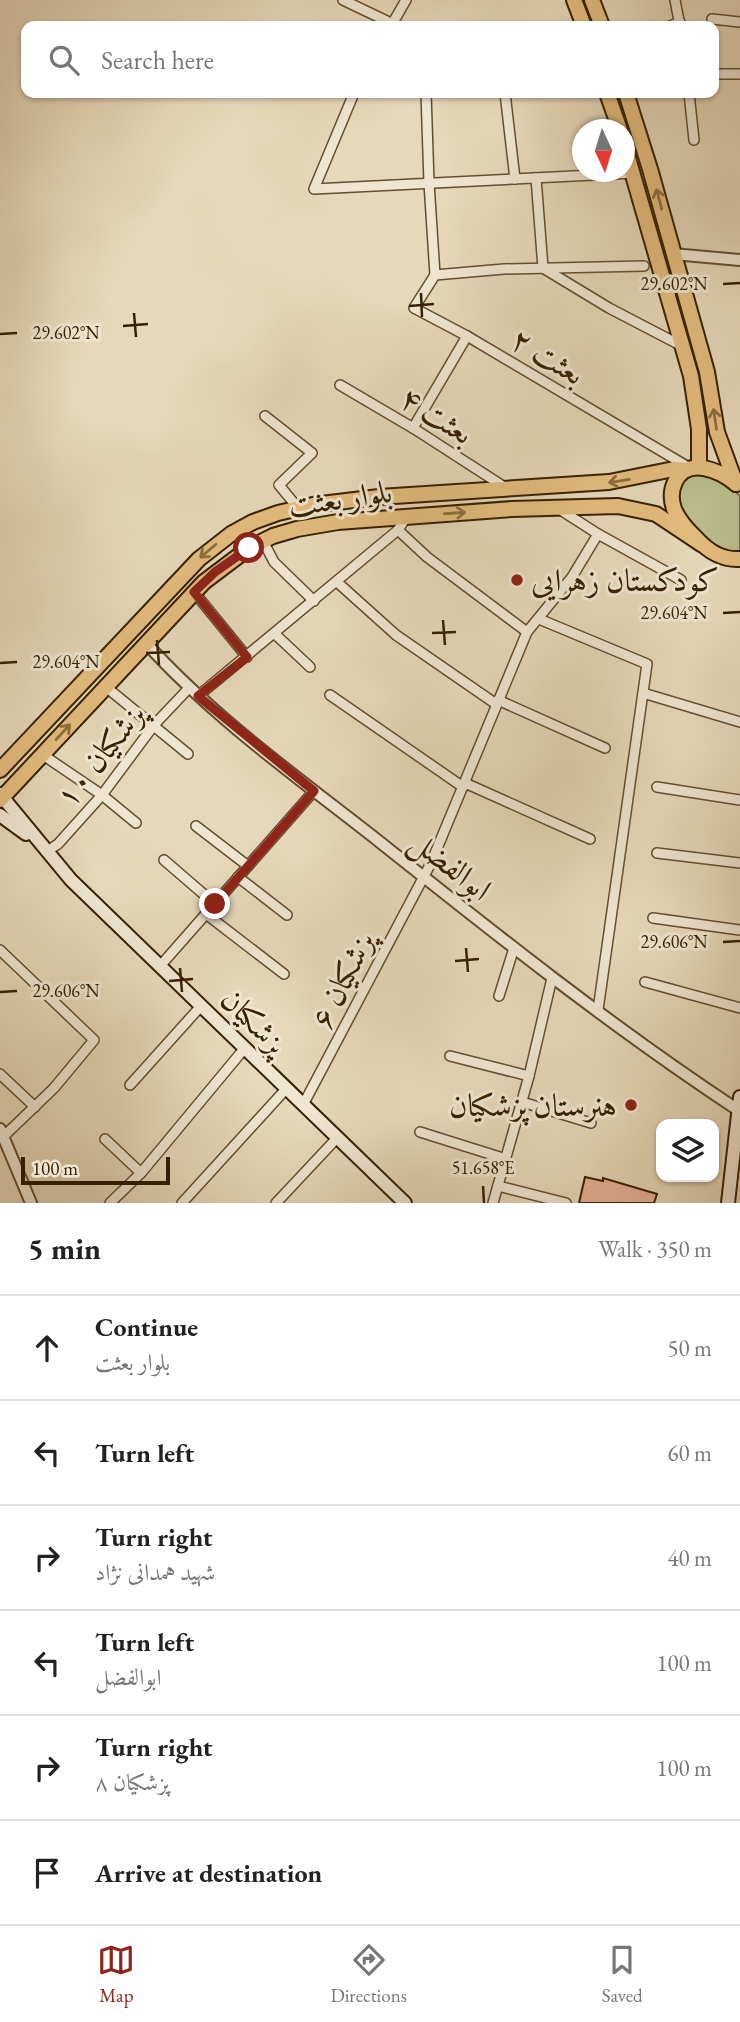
<!DOCTYPE html>
<html lang="en">
<head>
<meta charset="utf-8">
<style>
	:root { --surface:#fff; --page:#f6f6f6; --text:#222; --muted:#767676; --line:#e0e0e0; --accent:#8f2418 }
	body { margin:0; font-family:"EB Garamond",Amiri,serif; background:var(--page); color:var(--text) }
	.controls { position:absolute; right:21px; bottom:21px; display:grid; overflow:hidden; border-radius:14px; box-shadow:0 2px 5px #0004 }
	.controls button { width:63px; height:63px; display:grid; place-items:center; padding:0; border:0; border-bottom:2px solid var(--line); background:var(--surface); color:var(--text); font:35px sans-serif }
	.compass { position:absolute; left:572px; top:119px; width:63px; height:63px; border-radius:50%; background:var(--surface); box-shadow:0 2px 5px #0004; rotate:176deg }
	.scale { position:absolute; left:21px; bottom:18px; width:149px; box-sizing:border-box; padding-left:7px; border:4px solid #372001; border-top:0; font-size:19px; line-height:24px; white-space:nowrap; color:#372001; -webkit-text-stroke:5px #efe6d2; paint-order:stroke }
	.stop { position:absolute; width:21px; height:21px; margin:-16px; border:5px solid #8f2418; border-radius:50%; background:#fff }
	.stop.end { background:#8f2418; border-color:#fff; box-shadow:0 2px 7px #0008 }
	.list { margin:0; padding:0; list-style:none }
	h2 { display:flex; justify-content:space-between; align-items:center; height:91px; margin:0; padding:0 28px; font-size:30px }
	h2 small { font-size:23px; font-weight:400; color:var(--muted) }
	.list li { display:grid; grid-template-columns:46px 1fr auto; gap:21px; align-items:center; box-sizing:border-box; height:105px; padding:0 28px; border-top:2px solid var(--line) }
	.list b { display:block; font-size:26px; white-space:nowrap }
	.list p { margin:0; font-size:23px; white-space:nowrap; color:var(--muted) }
	.list em { font-size:23px; font-style:normal; color:var(--muted) }
	.icon { flex:none; width:38px; height:38px; fill:none; stroke:currentColor; stroke-width:2; stroke-linecap:round; stroke-linejoin:round }
	.map { position:relative; flex:none; width:740px; height:1203px; overflow:hidden }
	.search { position:absolute; background:var(--surface); box-shadow:0 2px 5px #0004; left:21px; right:21px; top:21px; height:77px; display:flex; align-items:center; gap:18px; box-sizing:border-box; padding:0 24px; border-radius:14px; color:var(--muted); font-size:26px }
	.sheet { height:721px; background:var(--surface) }
	nav { display:flex; justify-content:space-around; align-items:center; box-sizing:border-box; height:98px; border-top:2px solid var(--line); background:var(--surface); font-size:19px; color:var(--muted) }
	nav a { display:grid; justify-items:center; gap:4px }
	nav .on { color:var(--accent) }
	.map>svg:first-child { display:block }
</style>
</head>
<body>
<div class="map">
<svg width="740" height="1203" viewBox="0 0 740 1203">
	<rect width="100%" height="100%" fill="#e6d8ba"/>
	<filter id="stains"><feTurbulence type="fractalNoise" baseFrequency=".00286" numOctaves="4"/><feColorMatrix values="0 0 0 0 .2 0 0 0 0 .09 0 0 0 0 .02 0 0 0 .5 -.17"/></filter>
	<radialGradient id="worn" r=".72"><stop offset=".6" stop-color="#630" stop-opacity="0"/><stop offset="1" stop-color="#630" stop-opacity=".3"/></radialGradient>
	<!-- green -->
	<path fill="#babd8c" stroke="#786e46" stroke-width="2" d="M 705,474 L 727,484 L 740,496 L 740,555 L 720,554 C 707,541 690,527 681,511 C 669,489 682,473 705,474 Z"/>
	<!-- building -->
	<path fill="#e6b198" stroke="#372001" stroke-width="2" d="M 585,1177 L 603,1181 L 603,1178 L 657,1194 L 654,1203 L 579,1203 Z"/>
	<g fill="none" stroke-linecap="round" stroke-linejoin="round">
		<!-- minor casing -->
		<g stroke="#634e2f" stroke-width="12">
			<g id="minor">
				<path d="M 343,0 L 393,24"/>
				<path d="M 675,0 L 680,26"/>
				<path d="M 712,19 L 740,22"/>
				<path d="M 391,26 L 406,0"/>
				<path d="M 670,26 L 680,22"/>
				<path d="M 714,74 L 740,74"/>
				<path d="M 354,93 L 314,189 L 634,173"/>
				<path d="M 426,93 L 429,183 L 435,275"/>
				<path d="M 505,93 L 515,179"/>
				<path d="M 689,93 L 694,140"/>
				<path d="M 536,178 L 543,268 L 609,308 L 682,346"/>
				<path d="M 435,275 L 414,308 L 467,336 L 690,468"/>
				<path d="M 435,275 L 504,269 L 644,266"/>
				<path d="M 340,385 L 413,428 L 506,488"/>
				<path d="M 265,416 L 312,453 L 279,485 L 298,508"/>
				<path d="M 413,428 L 467,336"/>
				<path d="M 407,516 L 398,530 L 427,557 L 527,632"/>
				<path d="M 598,534 L 681,580"/>
				<path d="M 263,541 L 274,562 L 314,601"/>
				<path d="M 337,582 L 396,635 L 496,704"/>
				<path d="M 194,592 L 247,657"/>
				<path d="M 539,619 L 647,664 L 598,1010"/>
				<path d="M 275,634 L 310,667"/>
				<path d="M 106,687 L 188,754"/>
				<path d="M 643,693 L 740,722"/>
				<path d="M 330,695 L 463,787"/>
				<path d="M 198,696 L 398,530"/>
				<path d="M 498,700 L 605,748"/>
				<path d="M 43,755 L 102,795 L 136,823"/>
				<path d="M 465,783 L 590,839"/>
				<path d="M 657,787 L 740,800"/>
				<path d="M 196,826 L 248,866"/>
				<path d="M 46,852 L 58,844 L 102,795 L 154,725 L 189,688"/>
				<path d="M 657,853 L 740,863"/>
				<path d="M 164,860 L 215,904"/>
				<path d="M 238,877 L 287,915"/>
				<path d="M 206,914 L 284,974"/>
				<path d="M 653,918 L 740,930"/>
				<path d="M 0,950 L 94,1040 L 54,1088 L 3,1137"/>
				<path d="M 161,965 L 314,791"/>
				<path d="M 645,982 L 740,1008"/>
				<path d="M 499,996 L 514,948"/>
				<path d="M 450,1056 L 529,1076"/>
				<path d="M 0,1074 L 35,1107"/>
				<path d="M 130,1085 L 201,1006"/>
				<path d="M 522,1102 L 591,1123"/>
				<path d="M 303,1105 L 431,863 L 527,632 L 572,577 L 598,534 L 559,509"/>
				<path d="M 420,1132 L 506,1159"/>
				<path d="M 105,1139 L 141,1173"/>
				<path d="M 498,1186 L 566,1203"/>
				<path d="M 110,1203 L 141,1173 L 244,1049"/>
				<path d="M 182,1203 L 286,1089"/>
				<path d="M 276,1203 L 337,1138"/>
				<path d="M 493,1203 L 529,1076 L 552,978"/>
			</g>
		</g>
		<!-- tertiary casing -->
		<g stroke="#634e2f" stroke-width="14">
			<g id="tertiary">
				<path d="M 673,254 L 740,260"/>
				<path d="M 146,643 C 214,718 297,777 376,839 C 494,933 612,1027 738,1110"/>
				<path d="M 0,1129 L 31,1203"/>
			</g>
		</g>
		<!-- secondary casing -->
		<g stroke="#372001" stroke-width="16">
			<g id="secondary">
				<path d="M 0,794 L 71,880 L 405,1203"/>
				<path d="M 0,815 L 26,834"/>
				<path d="M 728,1203 L 740,1097"/>
			</g>
		</g>
		<!-- primary casing -->
		<g stroke="#372001" stroke-width="18">
			<g id="primary">
				<path d="M 574,0 L 584,26"/>
				<path d="M 592,0 L 602,26"/>
				<path d="M 607,93 L 620,130"/>
				<path d="M 626,93 L 650,169 L 707,372 L 717,432 L 736,484"/>
				<path d="M 624,144 L 691,376 L 699,429 L 699,467"/>
				<path d="M 736,484 C 720,470 686,456 675,482 C 671,490 671,500 674,509 C 679,521 688,530 697,539 C 709,552 722,560 740,559"/>
				<path d="M 0,770 L 199,559 L 231,534 L 253,522 L 278,513 L 313,505 L 379,497 L 609,482 L 674,469 L 686,470"/>
				<path d="M 0,800 L 204,582 L 249,548 L 273,536 L 297,529 L 338,522 L 512,509 L 618,506 L 656,514 L 701,544"/>
			</g>
		</g>
		<!-- minor -->
		<use href="#minor" stroke="#efe6d2" stroke-width="9"/>
		<!-- tertiary -->
		<use href="#tertiary" stroke="#efe6d2" stroke-width="10"/>
		<!-- secondary -->
		<use href="#secondary" stroke="#efe6d2" stroke-width="12"/>
		<!-- primary -->
		<use href="#primary" stroke="#e3bc7d" stroke-width="14"/>
	</g>
	<!-- one-way arrows -->
	<defs><path id="oneway-shaft" d="M-6 0H5M1.5-3L5.5 0L1.5 3" fill="none" stroke-width="1.6" stroke-linecap="round" stroke-linejoin="round" transform="scale(1.75)"/></defs>
	<g stroke="#8d6e3f">
		<use href="#oneway-shaft" transform="translate(659 199) rotate(-105)"/>
		<use href="#oneway-shaft" transform="translate(715 419) rotate(-98)"/>
		<use href="#oneway-shaft" transform="translate(619 481) rotate(171)"/>
		<use href="#oneway-shaft" transform="translate(455 513) rotate(-4)"/>
		<use href="#oneway-shaft" transform="translate(208 551) rotate(140)"/>
		<use href="#oneway-shaft" transform="translate(63 732) rotate(-48)"/>
	</g>
	<g fill="none" stroke-linecap="round" stroke-linejoin="round">
		<!-- route -->
		<path stroke="#8f2418" stroke-width="9" d="M 215,904 L 314,791 L 198,696 L 247,657 L 194,592 L 215,572 L 249,548"/>
	</g>
	<!-- ticks -->
	<path fill="none" stroke="#372001" stroke-width="2.5" d="M 723,284 L 740,283M 421,293 L 422,317M 409,306 L 434,304M 134,313 L 136,337M 123,326 L 148,324M 0,334 L 17,333M 723,613 L 740,612M 443,620 L 445,645M 432,633 L 456,632M 157,640 L 159,665M 146,653 L 170,652M 0,663 L 17,662M 723,942 L 740,941M 466,948 L 468,972M 455,961 L 479,959M 180,968 L 182,992M 169,981 L 193,979M 0,992 L 17,991M 483,1186 L 484,1203"/>
	<!-- markers -->
	<g fill="#8f2418" stroke="#efe6d2" stroke-width="2.5">
		<circle cx="517" cy="580" r="7"/>
		<circle cx="631" cy="1105" r="7"/>
	</g>
	<g text-anchor="middle" stroke-width="6" stroke-linejoin="round" paint-order="stroke">
		<!-- street labels -->
		<g font-size="32" fill="#372001" stroke="#efe6d2">
			<text transform="translate(548 356) rotate(31)" y="11">بعثت ۲</text>
			<text transform="translate(437 415) rotate(32)" y="11">بعثت ۴</text>
			<text transform="translate(340 498) rotate(-8)" y="11">بلوار بعثت</text>
			<text transform="translate(100 755) rotate(-51)" y="11">پزشکیان ۱۰</text>
			<text transform="translate(451 865) rotate(38)" y="11">ابوالفضل</text>
			<text transform="translate(342 980) rotate(-63)" y="11">پزشکیان ۶</text>
			<text transform="translate(254 1021) rotate(45)" y="11">پزشکیان</text>
		</g>
		<!-- poi labels -->
		<g font-size="32" fill="#372001" stroke="#efe6d2" text-anchor="start">
			<text x="531" y="591">کودکستان زهرایی</text>
			<text x="617" y="1116" text-anchor="end">هنرستان پزشکیان</text>
		</g>
	</g>
	<g font-size="18" text-anchor="middle" fill="#372001" stroke="#efe6d2" stroke-width="6" stroke-linejoin="round" paint-order="stroke">
		<text x="674" y="290">29.602°N</text>
		<text x="66" y="339">29.602°N</text>
		<text x="674" y="619">29.604°N</text>
		<text x="66" y="668">29.604°N</text>
		<text x="674" y="948">29.606°N</text>
		<text x="66" y="997">29.606°N</text>
		<text x="483" y="1174">51.658°E</text>
	</g>
	<rect width="100%" height="100%" filter="url(#stains)"/>
	<rect width="100%" height="100%" fill="url(#worn)"/>
</svg>
<div class="controls">
<button><svg class="icon" aria-label="layers" viewBox="0 0 24 24"><path d="M12 4l9 5-9 5-9-5zM3 14l9 5 9-5"/></svg></button>
</div>
<svg class="compass" viewBox="-18 -18 36 36"><path d="M0-13l5 13h-10z" fill="#e53935"/><path d="M0 13l5-13h-10z" fill="#767676"/></svg>
<div class="scale">100 m</div>
<div class="stop" style="left:249px;top:548px"></div>
<div class="stop end" style="left:215px;top:904px"></div>
<div class="search"><svg class="icon" aria-label="search" viewBox="0 0 24 24"><circle cx="10" cy="10" r="6"/><path d="M15 15l6 6"/></svg>Search here</div>
</div>
<section class="sheet">
<h2>5 min<small>Walk · 350 m</small></h2>
<ul class="list">
<li><svg class="icon" aria-label="ahead" viewBox="0 0 24 24"><path d="M12 20V5M6 11l6-6 6 6"/></svg><div><b>Continue</b><p>بلوار بعثت</p></div><em>50 m</em></li>
<li><svg class="icon" aria-label="left" viewBox="0 0 24 24"><path d="M17 20v-9H6M10 6l-5 5 5 5"/></svg><div><b>Turn left</b></div><em>60 m</em></li>
<li><svg class="icon" aria-label="right" viewBox="0 0 24 24"><path d="M7 20v-9h11M14 6l5 5-5 5"/></svg><div><b>Turn right</b><p>شهید همدانی نژاد</p></div><em>40 m</em></li>
<li><svg class="icon" aria-label="left" viewBox="0 0 24 24"><path d="M17 20v-9H6M10 6l-5 5 5 5"/></svg><div><b>Turn left</b><p>ابوالفضل</p></div><em>100 m</em></li>
<li><svg class="icon" aria-label="right" viewBox="0 0 24 24"><path d="M7 20v-9h11M14 6l5 5-5 5"/></svg><div><b>Turn right</b><p>پزشکیان ۸</p></div><em>100 m</em></li>
<li><svg class="icon" aria-label="arrive" viewBox="0 0 24 24"><path d="M6 21V4h12l-3 4 3 4H6"/></svg><div><b>Arrive at destination</b></div></li>
</ul>
</section>
<nav>
<a class="on"><svg class="icon" aria-label="map" viewBox="0 0 24 24"><path d="M3 6l6-2 6 2 6-2v14l-6 2-6-2-6 2zM9 4v14M15 6v14"/></svg>Map</a>
<a><svg class="icon" aria-label="directions" viewBox="0 0 24 24"><path d="M12 3l9 9-9 9-9-9zM9 14v-3h6M13 9l2 2-2 2"/></svg>Directions</a>
<a><svg class="icon" aria-label="saved" viewBox="0 0 24 24"><path d="M7 4h10v16l-5-4-5 4z"/></svg>Saved</a>
</nav>
</body>
</html>
